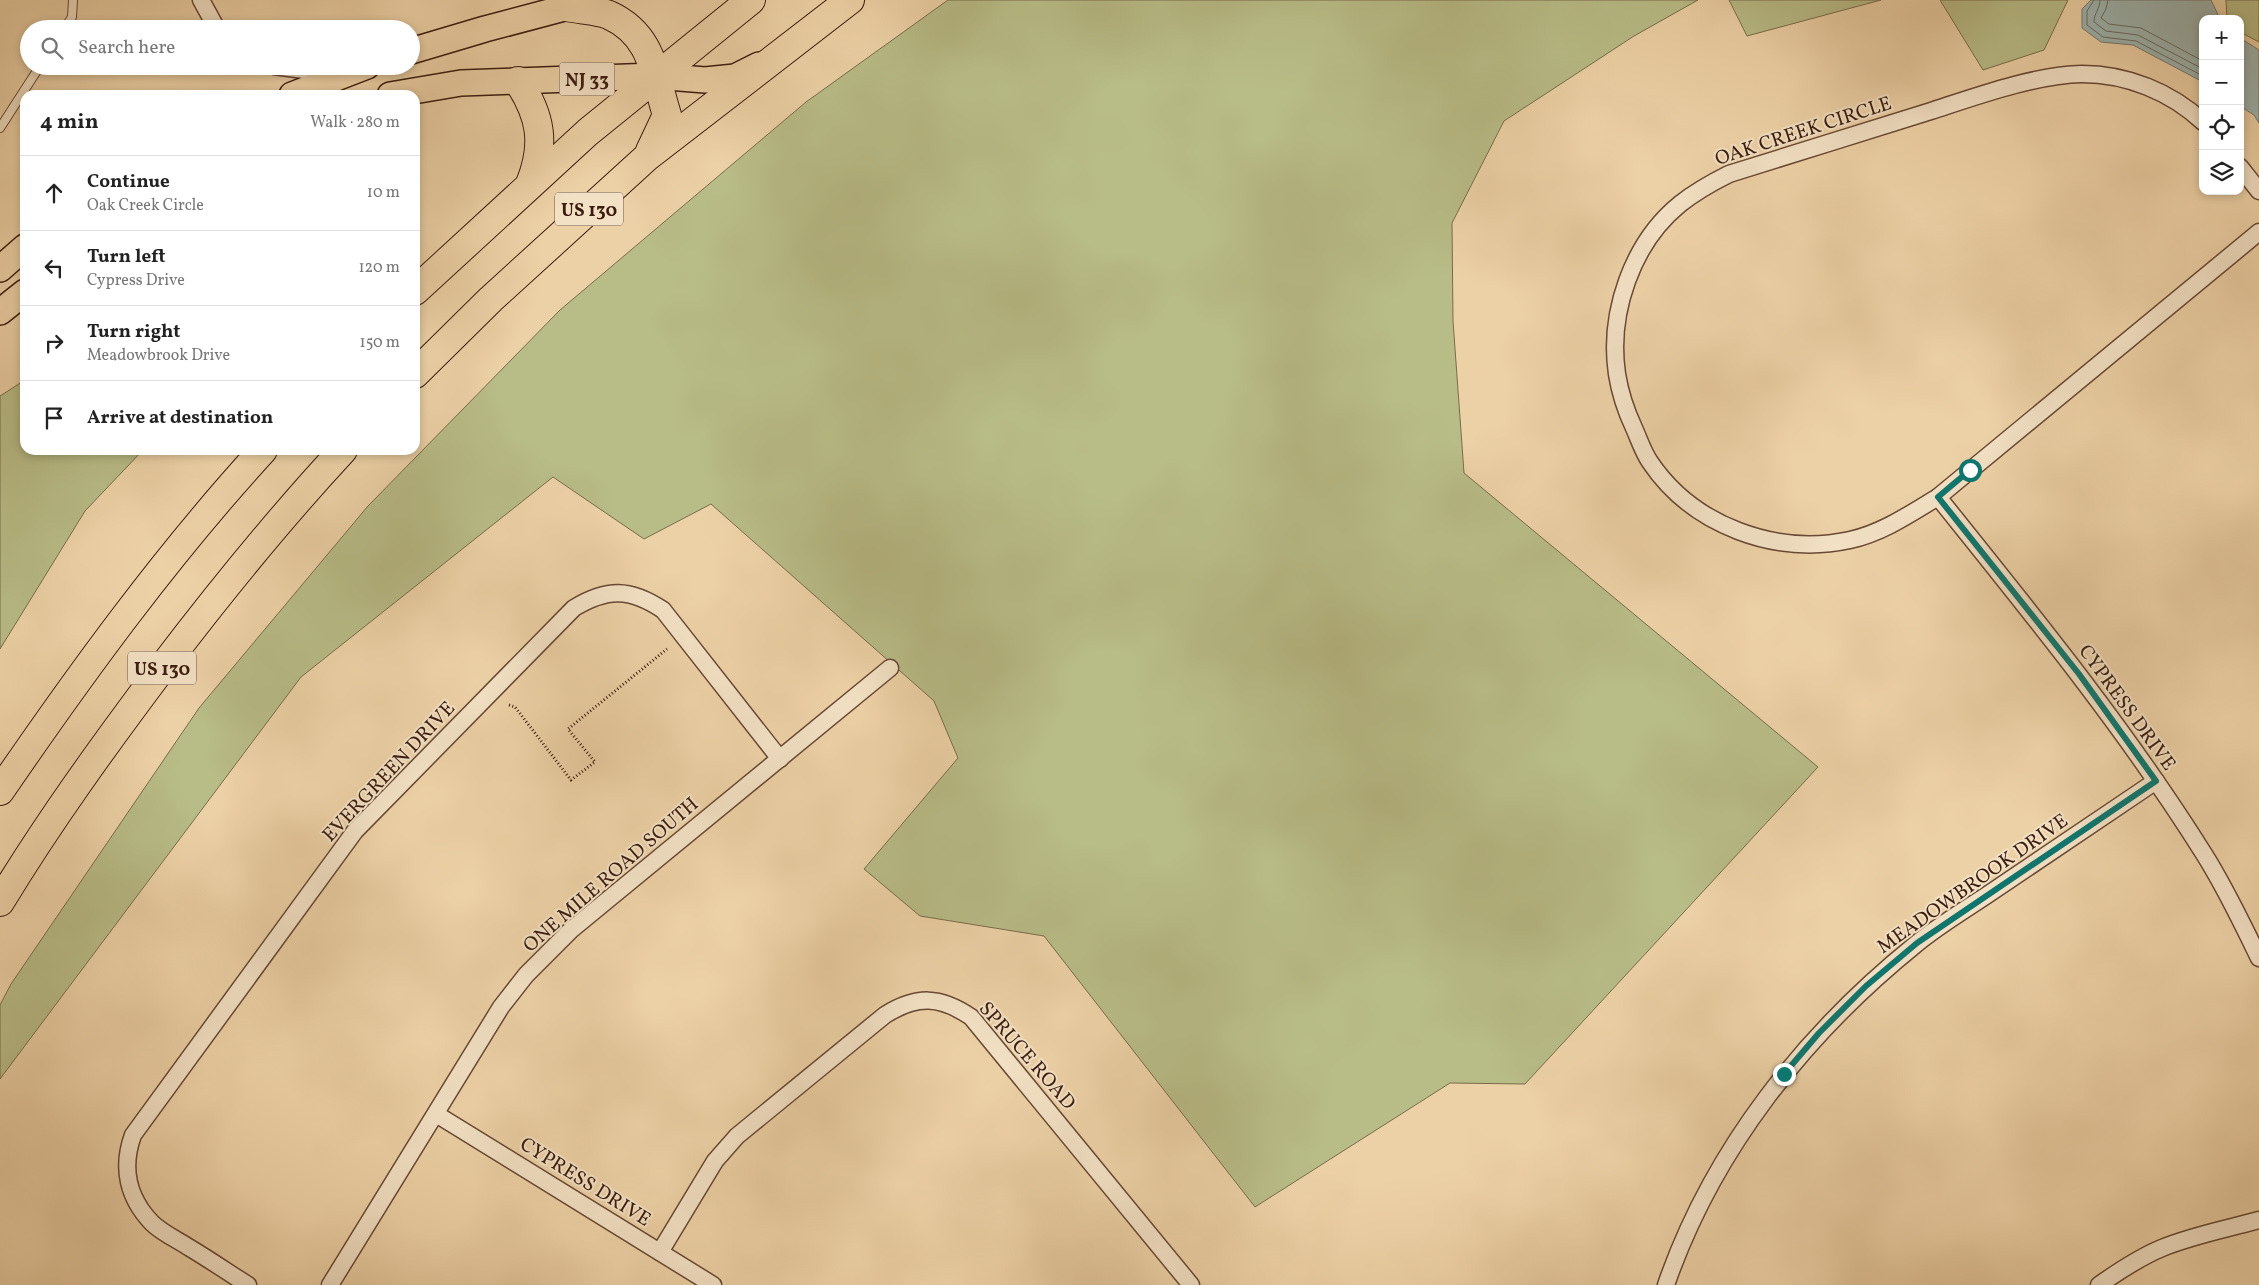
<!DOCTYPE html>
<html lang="en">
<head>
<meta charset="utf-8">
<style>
	:root { --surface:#fff; --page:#f6f6f6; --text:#222; --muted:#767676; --line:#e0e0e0 }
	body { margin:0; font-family:Vollkorn,serif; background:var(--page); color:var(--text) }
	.controls { position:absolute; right:15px; top:15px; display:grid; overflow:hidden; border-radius:10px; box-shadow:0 2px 8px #0003 }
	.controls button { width:45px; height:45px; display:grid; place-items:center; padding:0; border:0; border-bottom:1px solid var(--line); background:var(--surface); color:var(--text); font:25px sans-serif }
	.stop { position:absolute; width:15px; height:15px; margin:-11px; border:4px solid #0f766e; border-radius:50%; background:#fff }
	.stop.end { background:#0f766e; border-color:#fff; box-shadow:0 1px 5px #0008 }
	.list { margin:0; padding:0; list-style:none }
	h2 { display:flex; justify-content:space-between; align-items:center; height:65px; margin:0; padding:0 20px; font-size:21px }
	h2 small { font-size:16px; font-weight:400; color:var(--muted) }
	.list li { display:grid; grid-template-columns:32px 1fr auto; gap:15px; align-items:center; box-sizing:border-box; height:75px; padding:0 20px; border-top:1px solid var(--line) }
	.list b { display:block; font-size:19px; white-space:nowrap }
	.list p { margin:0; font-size:16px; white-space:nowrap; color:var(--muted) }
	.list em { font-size:16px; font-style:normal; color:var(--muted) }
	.icon { flex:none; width:28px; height:28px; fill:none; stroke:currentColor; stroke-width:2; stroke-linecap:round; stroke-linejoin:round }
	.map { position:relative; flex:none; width:2259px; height:1285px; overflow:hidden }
	.search { position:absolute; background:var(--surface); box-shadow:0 2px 8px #0003; left:20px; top:20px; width:400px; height:55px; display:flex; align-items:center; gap:12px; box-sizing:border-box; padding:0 18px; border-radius:28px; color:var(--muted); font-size:19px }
	.panel { position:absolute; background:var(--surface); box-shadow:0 2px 8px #0003; left:20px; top:90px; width:400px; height:365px; border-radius:15px }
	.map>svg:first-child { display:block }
</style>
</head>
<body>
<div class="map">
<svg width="2259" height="1285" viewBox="0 0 2259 1285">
	<rect width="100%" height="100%" fill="#edd1a6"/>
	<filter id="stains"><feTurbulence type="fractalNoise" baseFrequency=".004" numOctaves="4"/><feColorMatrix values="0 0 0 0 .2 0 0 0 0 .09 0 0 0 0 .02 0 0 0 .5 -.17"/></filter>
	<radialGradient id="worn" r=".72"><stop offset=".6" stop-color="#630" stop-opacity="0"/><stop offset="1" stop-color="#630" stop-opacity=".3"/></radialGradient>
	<!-- green -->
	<g fill="#b8bc87" stroke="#7a6c4b">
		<path d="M 948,0 L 1698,0 L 1634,36 L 1504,121 L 1452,223 L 1453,321 L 1464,473 L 1818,767 L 1525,1084 L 1450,1083 L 1255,1207 L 1044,936 L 920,916 L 864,869 L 958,758 L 934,701 L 711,504 L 644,539 L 553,477 L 301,677 L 0,1079 L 0,1005 L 11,984 L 199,708 L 368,506 L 560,310 L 806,102 Z"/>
		<path d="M 1729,0 L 1881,0 L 1747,36 Z"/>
		<path d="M 1940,0 L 2068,0 L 2044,50 L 1983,70 Z"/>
		<path d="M 2226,0 L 2259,0 L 2259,42 L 2240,32 L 2240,19 L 2227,19 Z"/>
		<path d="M 25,380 L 25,450 L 143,450 L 85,511 L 0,649 L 0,396 Z"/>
	</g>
	<!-- water -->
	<g fill="#9db5b1" stroke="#767870">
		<path d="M 2091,0 L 2211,0 L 2220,19 L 2203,19 L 2203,82 L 2133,45 L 2101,42 L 2082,28 L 2082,9 Z"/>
		<path d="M 2240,38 L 2259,50 L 2259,123 L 2254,115 L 2240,106 Z"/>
	</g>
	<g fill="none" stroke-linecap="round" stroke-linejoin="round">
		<!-- shore -->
		<g stroke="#6c6860" stroke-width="1">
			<path d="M 2094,0 L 2087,11 L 2087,25 L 2103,37 L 2136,41 L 2203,76"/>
			<path d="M 2100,0 C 2100,9 2094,13 2094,22 L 2106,31 L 2138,35 L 2203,69"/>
			<path d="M 2108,0 L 2106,9 L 2101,18 L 2109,24 L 2141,28 L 2203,61"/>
		</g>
		<!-- lane casing -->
		<g stroke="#684935" stroke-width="10">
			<g id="lane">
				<path d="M 64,29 L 72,17 L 73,0"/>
				<path d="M 0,128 L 40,66"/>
			</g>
		</g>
		<!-- street casing -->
		<g stroke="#684935" stroke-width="19">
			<g id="street">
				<path d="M 201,0 L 217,29"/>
				<path d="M 274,66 L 304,70 L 326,66"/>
				<path d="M 2203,122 C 2171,92 2127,74 2082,74 C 2035,75 1977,96 1931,111 C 1864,132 1796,153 1729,174 C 1711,183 1695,192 1680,204 C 1632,243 1608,313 1617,374 C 1620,393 1626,411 1634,428 C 1639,439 1643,452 1650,462 C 1693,526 1776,556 1850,540 C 1882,533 1910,514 1938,497 L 2259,232"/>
				<path d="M 2240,167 L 2259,191"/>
				<path d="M 1938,497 C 2031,613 2125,728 2204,854 C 2225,887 2242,923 2259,958"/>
				<path d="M 436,1114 L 713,1285"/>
				<path d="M 660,1252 L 715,1161 L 737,1136 L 885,1015 C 917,995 940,996 971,1017 L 1191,1285"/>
				<path d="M 248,1285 C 229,1273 210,1260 190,1248 C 178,1240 162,1233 152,1223 C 128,1198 121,1168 133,1135 L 355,831 L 574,608 C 607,588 630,588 663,610 L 780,759"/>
				<path d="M 330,1285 L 501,1007 L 526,975 L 571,930 L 890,668"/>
				<path d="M 1666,1285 C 1713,1149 1805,1034 1915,945 C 1940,924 1970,907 1996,889 C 2050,853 2103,817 2156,781"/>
				<path d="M 2099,1285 C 2119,1271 2140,1257 2162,1248 C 2194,1235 2227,1229 2259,1220"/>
			</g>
		</g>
		<!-- primary casing -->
		<g stroke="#3b1c0f" stroke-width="28">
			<g id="primary">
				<path d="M 411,51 L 485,29 L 587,2"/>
				<path d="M 292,95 L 367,66"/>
				<path d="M 390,95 L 461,83 L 655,76 L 705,80 L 735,77 L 759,65"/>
				<path d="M 0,269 L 25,247"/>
				<path d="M 0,312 L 25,292"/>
			</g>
		</g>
		<!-- highway casing -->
		<g stroke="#3b1c0f" stroke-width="30">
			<g id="highway">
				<path d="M 567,7 C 580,10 597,10 609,15 C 653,35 654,74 667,115 L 650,151"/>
				<path d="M 518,81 C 541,116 546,144 530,184"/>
				<path d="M 415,291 L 588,132 L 751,0"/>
				<path d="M 415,374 L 491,299 L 647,157 L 850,0"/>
				<path d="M 0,791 C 81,673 166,556 263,450"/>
				<path d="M 0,902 C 49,821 105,744 162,668 C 219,593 279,519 343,450"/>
			</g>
		</g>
		<!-- path -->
		<path stroke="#3b1c0f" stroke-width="3" stroke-dasharray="1 2.5" stroke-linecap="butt" d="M 509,705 L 515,707 L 571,780 L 595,762 L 568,729 L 667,649"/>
		<!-- lane -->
		<use href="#lane" stroke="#f3e1c5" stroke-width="8"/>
		<!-- street -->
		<use href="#street" stroke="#f3e1c5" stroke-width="16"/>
		<!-- primary -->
		<use href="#primary" stroke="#edd1a6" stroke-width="25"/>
		<!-- highway -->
		<use href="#highway" stroke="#edd1a6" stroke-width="28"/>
	</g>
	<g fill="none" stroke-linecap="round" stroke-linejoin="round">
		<!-- route -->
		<path stroke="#0f766e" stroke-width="6" d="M 1784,1074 L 1819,1033 L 1866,986 L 1917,943 L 2156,781 L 2079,674 L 1938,497 L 1970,470"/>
	</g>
	<g text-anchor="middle" stroke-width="4" stroke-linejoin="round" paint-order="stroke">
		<!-- shield labels -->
		<g fill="#f3e1c5" stroke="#725746" stroke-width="1">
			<rect x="559.5" y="62.5" width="55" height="33" rx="4"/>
			<rect x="555" y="192.5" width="68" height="33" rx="4"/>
			<rect x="128" y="651.5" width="68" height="33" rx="4"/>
		</g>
		<g font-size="19" font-weight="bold" fill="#3b1c0f">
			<text x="587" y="86">NJ 33</text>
			<text x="589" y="216">US 130</text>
			<text x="162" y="675">US 130</text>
		</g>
		<!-- street labels -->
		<g font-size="20" fill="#3b1c0f" stroke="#f3e1c5">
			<text transform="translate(1803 130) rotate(-18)" y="7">OAK CREEK CIRCLE</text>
			<text transform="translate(2128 707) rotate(54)" y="7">CYPRESS DRIVE</text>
			<text transform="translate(388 771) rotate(-47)" y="7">EVERGREEN DRIVE</text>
			<text transform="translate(610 874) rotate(-41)" y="7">ONE MILE ROAD SOUTH</text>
			<text transform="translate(1972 883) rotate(-35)" y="7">MEADOWBROOK DRIVE</text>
			<text transform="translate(1028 1055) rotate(49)" y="7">SPRUCE ROAD</text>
			<text transform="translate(586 1181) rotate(32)" y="7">CYPRESS DRIVE</text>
		</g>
	</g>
	<rect width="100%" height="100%" filter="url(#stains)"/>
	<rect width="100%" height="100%" fill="url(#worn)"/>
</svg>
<div class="controls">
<button>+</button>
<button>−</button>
<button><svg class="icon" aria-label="locate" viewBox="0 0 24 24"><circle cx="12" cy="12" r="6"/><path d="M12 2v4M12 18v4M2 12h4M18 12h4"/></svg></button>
<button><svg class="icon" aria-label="layers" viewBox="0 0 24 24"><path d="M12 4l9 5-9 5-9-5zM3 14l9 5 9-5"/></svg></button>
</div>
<div class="stop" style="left:1970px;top:470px"></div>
<div class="stop end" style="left:1784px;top:1074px"></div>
<div class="search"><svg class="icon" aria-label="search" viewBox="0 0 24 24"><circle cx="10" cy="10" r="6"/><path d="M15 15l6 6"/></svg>Search here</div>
<section class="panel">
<h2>4 min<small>Walk · 280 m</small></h2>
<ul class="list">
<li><svg class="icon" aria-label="ahead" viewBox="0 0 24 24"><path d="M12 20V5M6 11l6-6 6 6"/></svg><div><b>Continue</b><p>Oak Creek Circle</p></div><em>10 m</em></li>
<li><svg class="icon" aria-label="left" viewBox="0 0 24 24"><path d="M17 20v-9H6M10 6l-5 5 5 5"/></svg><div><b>Turn left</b><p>Cypress Drive</p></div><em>120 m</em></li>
<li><svg class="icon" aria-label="right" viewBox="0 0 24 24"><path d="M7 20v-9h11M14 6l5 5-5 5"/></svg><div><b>Turn right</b><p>Meadowbrook Drive</p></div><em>150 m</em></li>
<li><svg class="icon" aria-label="arrive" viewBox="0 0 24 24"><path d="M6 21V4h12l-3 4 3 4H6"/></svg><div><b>Arrive at destination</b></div></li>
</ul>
</section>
</div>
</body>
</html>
